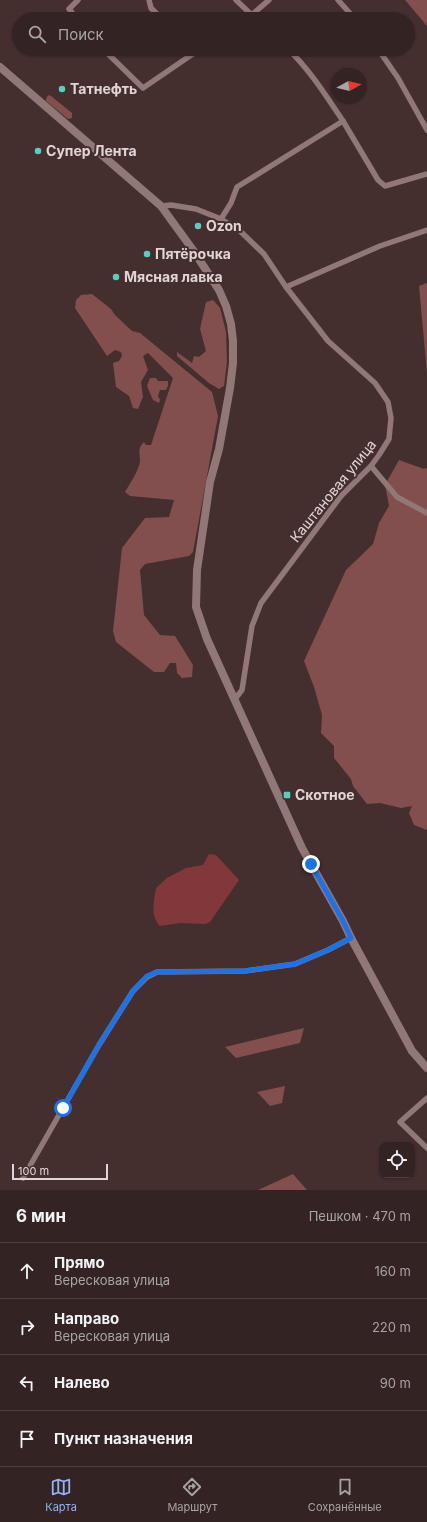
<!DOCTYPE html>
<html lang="ru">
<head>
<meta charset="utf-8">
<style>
	:root { --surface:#332322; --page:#3b2b2a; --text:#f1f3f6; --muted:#a9a4a5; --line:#4e4040; --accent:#95b2f1 }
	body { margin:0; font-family:Inter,sans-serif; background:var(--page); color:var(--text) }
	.controls { position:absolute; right:12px; bottom:12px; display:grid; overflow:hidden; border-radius:8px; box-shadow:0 1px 3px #0004 }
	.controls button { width:36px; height:36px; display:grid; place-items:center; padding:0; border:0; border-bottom:1px solid var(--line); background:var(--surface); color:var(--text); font:20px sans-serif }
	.compass { position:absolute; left:331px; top:68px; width:36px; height:36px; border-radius:50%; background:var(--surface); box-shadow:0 1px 3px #0004; rotate:82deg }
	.scale { position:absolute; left:12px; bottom:10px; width:96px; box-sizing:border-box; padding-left:4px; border:2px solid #e3d4d4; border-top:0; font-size:11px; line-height:14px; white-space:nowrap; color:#e3d4d4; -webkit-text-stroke:3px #442f2e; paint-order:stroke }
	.stop { position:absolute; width:12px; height:12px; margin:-9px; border:3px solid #1a73e8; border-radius:50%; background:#fff }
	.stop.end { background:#1a73e8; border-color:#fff; box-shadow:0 1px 4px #0008 }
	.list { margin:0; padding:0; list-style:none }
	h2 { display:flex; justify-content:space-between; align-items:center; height:52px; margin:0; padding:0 16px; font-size:17px }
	h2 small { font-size:13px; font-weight:400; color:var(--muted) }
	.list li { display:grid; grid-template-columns:26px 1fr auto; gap:12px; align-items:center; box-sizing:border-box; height:56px; padding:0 16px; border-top:1px solid var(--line) }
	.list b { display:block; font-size:15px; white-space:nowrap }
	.list p { margin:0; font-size:13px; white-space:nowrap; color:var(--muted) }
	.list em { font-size:13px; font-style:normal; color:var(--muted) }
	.icon { flex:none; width:22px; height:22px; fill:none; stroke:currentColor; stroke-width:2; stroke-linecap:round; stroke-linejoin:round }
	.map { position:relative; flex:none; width:427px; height:1190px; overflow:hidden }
	.search { position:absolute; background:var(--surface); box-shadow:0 1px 3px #0004; left:12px; right:12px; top:12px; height:44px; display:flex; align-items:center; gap:10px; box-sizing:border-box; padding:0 14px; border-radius:22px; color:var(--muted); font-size:15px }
	.sheet { height:276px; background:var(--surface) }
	nav { display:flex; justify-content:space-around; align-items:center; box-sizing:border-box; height:56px; border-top:1px solid var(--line); background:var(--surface); font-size:11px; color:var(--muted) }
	nav a { display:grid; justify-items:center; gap:2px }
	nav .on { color:var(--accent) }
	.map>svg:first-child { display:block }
</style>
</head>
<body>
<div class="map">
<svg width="427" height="1190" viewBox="0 0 427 1190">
	<rect width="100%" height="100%" fill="#442f2e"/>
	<!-- green -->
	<g fill="#824e4e">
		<path d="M 405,0 L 427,0 L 427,26 Z"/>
		<path d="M 48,95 L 51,96 L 72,113 L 72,118 L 68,119 L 46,101 L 46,99 Z"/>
		<path d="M 427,283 L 427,373 L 419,286 Z"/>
		<path d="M 92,294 L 111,309 L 115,315 L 132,331 L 140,333 L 212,392 L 218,416 L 193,552 L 189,556 L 145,564 L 140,570 L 144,615 L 160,635 L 175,636 L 193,665 L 192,677 L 182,678 L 177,673 L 176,663 L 170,663 L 164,672 L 154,672 L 116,642 L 113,631 L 122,548 L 145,518 L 169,517 L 174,500 L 130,496 L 125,492 C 129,485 139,470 140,462 C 140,454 137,448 144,442 L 146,445 L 151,445 L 173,378 L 148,353 L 143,356 L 148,370 L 141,382 L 143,397 L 138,409 L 133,408 L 129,396 L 116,387 L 113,363 L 119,361 L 122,356 L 121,352 L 115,350 L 107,356 L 75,308 L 76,300 L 81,295 Z"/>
		<path d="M 213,300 L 220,308 L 226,332 L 227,362 L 224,386 L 219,389 L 209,383 L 177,356 L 177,352 L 192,363 L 194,356 L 199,357 L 206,351 L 200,329 L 206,302 Z"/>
		<path d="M 150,378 L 156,378 L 158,381 L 168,381 L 168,386 L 166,390 L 160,390 L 158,396 L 160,400 L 159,403 L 153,400 L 147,386 Z"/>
		<path d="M 399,460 L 424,469 L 427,468 L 427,830 L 414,825 L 409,813 L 412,806 L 401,808 L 380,803 L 367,804 L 353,786 L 351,779 L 334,758 L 334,746 L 321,733 L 322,715 L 314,687 L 304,661 L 346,570 L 373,544 L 379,523 L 389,506 L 385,485 Z"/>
		<path d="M 304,1028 L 300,1043 L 236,1058 L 225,1047 Z"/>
		<path d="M 285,1086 L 282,1103 L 270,1106 L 257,1092 Z"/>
		<path d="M 293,1174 L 307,1190 L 258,1190 Z"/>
	</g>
	<!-- water -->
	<path fill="#82383a" d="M 209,854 L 216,855 L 239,880 L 210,922 L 205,924 L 180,923 L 160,926 C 150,915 154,902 156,888 L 167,878 L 186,868 L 203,865 Z"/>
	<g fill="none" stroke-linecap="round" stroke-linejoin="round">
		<!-- street -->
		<g stroke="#917776" stroke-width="5.5">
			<path d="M 149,0 L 151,8 L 162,19"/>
			<path d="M 236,0 L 256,19"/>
			<path d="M 338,0 L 355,19"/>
			<path d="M 77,19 L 69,9 L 78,0"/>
			<path d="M 247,19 L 269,0"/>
			<path d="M 103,49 L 143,88 L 200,49"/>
			<path d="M 288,49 C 310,70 326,96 343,121"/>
			<path d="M 378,49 L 398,78 L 427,130"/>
			<path d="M 161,206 L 171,205 L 196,209 L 221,219 L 239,230 L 264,254 L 286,287 L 328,341 L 375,383 L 388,402 L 391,418 L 389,439 L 379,455 L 371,466 L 341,496 L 261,603 L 252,626 L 242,690 L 235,699"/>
			<path d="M 221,219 L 231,203 L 237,187 L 343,121 L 378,180 L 385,186 L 427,174"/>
			<path d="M 286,287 L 380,246 L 427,230"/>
			<path d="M 371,466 L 397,497 L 427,513"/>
			<path d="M 427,1098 L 400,1122 L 427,1148"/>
			<path d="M 23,1178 L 99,1045 L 133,991 L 147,977 L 157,972 L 245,971 L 295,964 L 328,950 L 351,938"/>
		</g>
		<!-- secondary -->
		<path stroke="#917776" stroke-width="8" d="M 0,67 L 161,206 L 193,250 L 219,290 L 226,306 L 231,324 L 233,341 L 233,363 L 230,388 L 219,449 L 210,482 L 197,570 L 196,607 L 207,639 L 302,848 L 343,921 L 351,938 L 412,1051 L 427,1068"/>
	</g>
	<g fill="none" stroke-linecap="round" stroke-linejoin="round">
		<!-- route -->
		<path stroke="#1a73e8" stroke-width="5" d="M 63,1108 L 99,1045 L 133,991 L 147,976 L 157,972 L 245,971 L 295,964 L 328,950 L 351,938 L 343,921 L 311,864"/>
	</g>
	<!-- markers -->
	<g fill="#57cec1" stroke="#442f2e" stroke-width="1.5">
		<circle cx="62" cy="89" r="4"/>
		<circle cx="38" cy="151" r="4"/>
		<circle cx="198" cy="226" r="4"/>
		<circle cx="147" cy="254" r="4"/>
		<circle cx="116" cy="277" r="4"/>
		<rect x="283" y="791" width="8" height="8" rx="2"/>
	</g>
	<g text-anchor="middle" stroke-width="4" stroke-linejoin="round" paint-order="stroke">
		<!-- poi labels -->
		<g font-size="14" font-weight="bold" fill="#e3d4d4" stroke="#442f2e" text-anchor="start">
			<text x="70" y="94">Татнефть</text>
			<text x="46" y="156">Супер Лента</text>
			<text x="206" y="231">Ozon</text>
			<text x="155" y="259">Пятёрочка</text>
			<text x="124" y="282">Мясная лавка</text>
			<text x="295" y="800">Скотное</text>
		</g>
		<!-- street labels -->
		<g font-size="14" fill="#e3d4d4" stroke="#442f2e">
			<text transform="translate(333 491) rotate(-51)" y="5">Каштановая улица</text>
		</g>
	</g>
</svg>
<div class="controls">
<button><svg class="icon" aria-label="locate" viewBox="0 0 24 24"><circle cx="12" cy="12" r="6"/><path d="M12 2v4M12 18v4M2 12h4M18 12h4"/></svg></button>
</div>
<svg class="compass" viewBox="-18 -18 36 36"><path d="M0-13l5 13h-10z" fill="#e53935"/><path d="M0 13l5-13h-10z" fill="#a9a4a5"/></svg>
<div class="scale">100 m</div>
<div class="stop" style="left:63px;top:1108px"></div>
<div class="stop end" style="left:311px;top:864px"></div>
<div class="search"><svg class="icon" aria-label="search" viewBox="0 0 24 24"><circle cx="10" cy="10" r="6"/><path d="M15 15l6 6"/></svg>Поиск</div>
</div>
<section class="sheet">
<h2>6 мин<small>Пешком · 470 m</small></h2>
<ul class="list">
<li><svg class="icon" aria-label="ahead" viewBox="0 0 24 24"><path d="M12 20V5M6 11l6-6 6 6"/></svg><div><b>Прямо</b><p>Вересковая улица</p></div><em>160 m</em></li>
<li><svg class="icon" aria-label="right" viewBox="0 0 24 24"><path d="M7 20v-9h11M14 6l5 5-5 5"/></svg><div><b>Направо</b><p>Вересковая улица</p></div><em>220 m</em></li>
<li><svg class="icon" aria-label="left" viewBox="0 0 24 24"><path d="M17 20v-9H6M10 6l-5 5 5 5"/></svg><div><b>Налево</b></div><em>90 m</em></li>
<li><svg class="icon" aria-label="arrive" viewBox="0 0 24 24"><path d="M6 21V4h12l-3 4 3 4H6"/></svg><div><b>Пункт назначения</b></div></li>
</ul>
</section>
<nav>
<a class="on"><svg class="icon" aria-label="map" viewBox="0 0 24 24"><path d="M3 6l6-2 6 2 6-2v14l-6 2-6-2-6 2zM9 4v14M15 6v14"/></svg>Карта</a>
<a><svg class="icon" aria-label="directions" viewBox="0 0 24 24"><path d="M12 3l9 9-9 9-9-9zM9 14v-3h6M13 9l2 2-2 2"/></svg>Маршрут</a>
<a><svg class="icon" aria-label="saved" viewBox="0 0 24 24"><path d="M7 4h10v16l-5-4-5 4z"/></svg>Сохранённые</a>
</nav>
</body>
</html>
